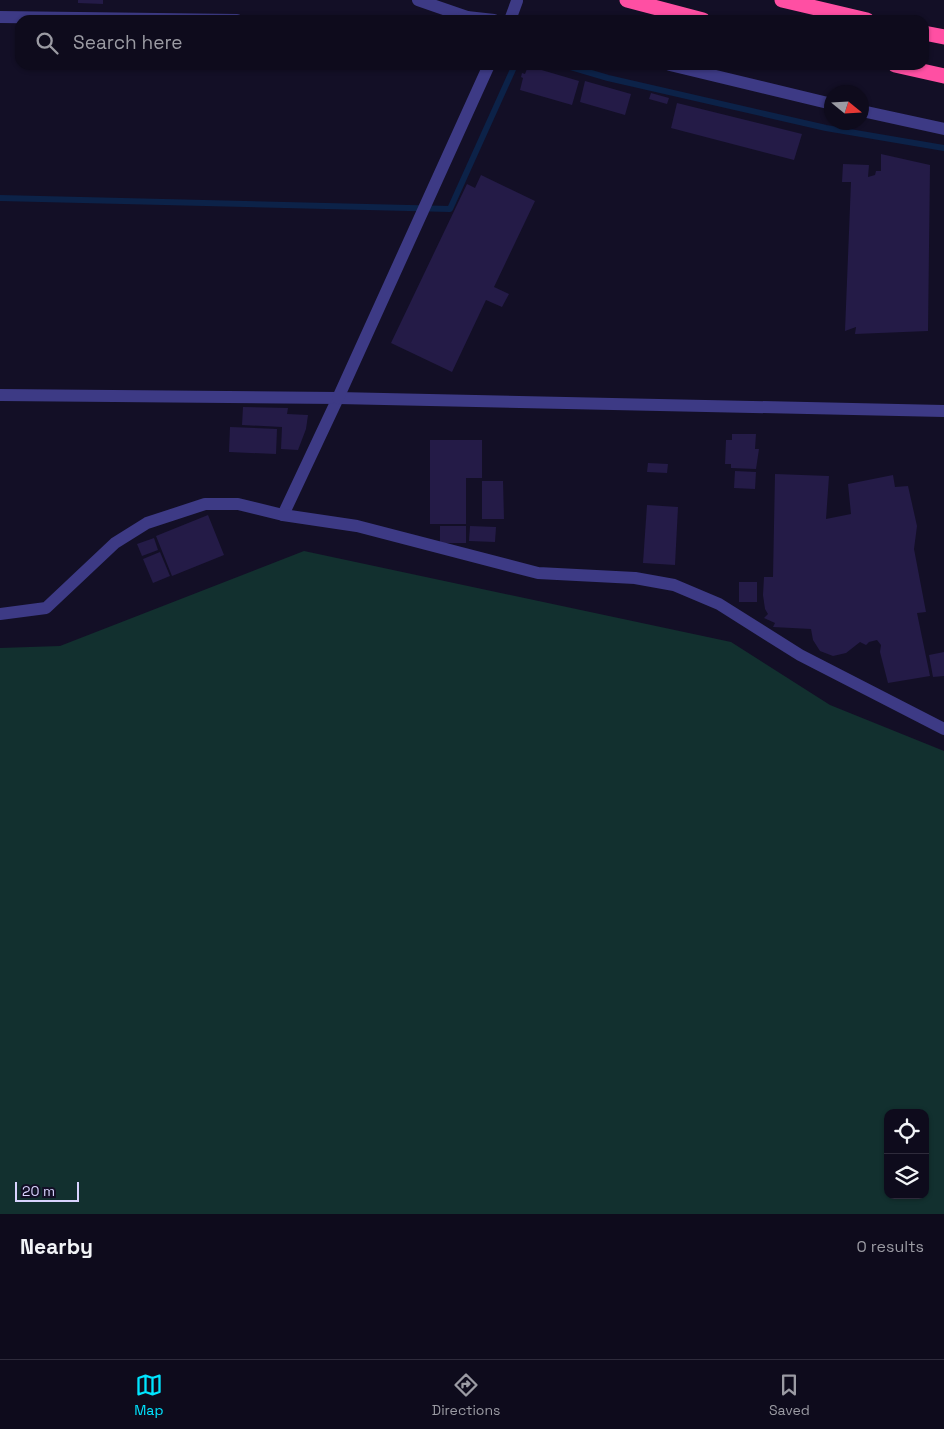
<!DOCTYPE html>
<html lang="en">
<head>
<meta charset="utf-8">
<style>
	:root { --surface:#0e0b1c; --page:#1c1929; --text:#f1f3f6; --muted:#9b9ba3; --line:#2e2b3b; --accent:#00e5ff }
	body { margin:0; font-family:"Space Grotesk",sans-serif; background:var(--page); color:var(--text) }
	.controls { position:absolute; right:15px; bottom:15px; display:grid; overflow:hidden; border-radius:10px; box-shadow:0 1px 4px #0004 }
	.controls button { width:45px; height:45px; display:grid; place-items:center; padding:0; border:0; border-bottom:1px solid var(--line); background:var(--surface); color:var(--text); font:25px sans-serif }
	.compass { position:absolute; left:824px; top:85px; width:45px; height:45px; border-radius:50%; background:var(--surface); box-shadow:0 1px 4px #0004; rotate:108deg }
	.scale { position:absolute; left:15px; bottom:12px; width:64px; box-sizing:border-box; padding-left:5px; border:2px solid #d9d4ff; border-top:0; font-size:14px; line-height:18px; white-space:nowrap; color:#d9d4ff; -webkit-text-stroke:4px #130f26; paint-order:stroke }
	.list { margin:0; padding:0; list-style:none }
	h2 { display:flex; justify-content:space-between; align-items:center; height:65px; margin:0; padding:0 20px; font-size:21px }
	h2 small { font-size:16px; font-weight:400; color:var(--muted) }
	.icon { flex:none; width:28px; height:28px; fill:none; stroke:currentColor; stroke-width:2; stroke-linecap:round; stroke-linejoin:round }
	.map { position:relative; flex:none; width:944px; height:1214px; overflow:hidden }
	.search { position:absolute; background:var(--surface); box-shadow:0 1px 4px #0004; left:15px; right:15px; top:15px; height:55px; display:flex; align-items:center; gap:12px; box-sizing:border-box; padding:0 18px; border-radius:15px; color:var(--muted); font-size:19px }
	.sheet { height:145px; background:var(--surface) }
	nav { display:flex; justify-content:space-around; align-items:center; box-sizing:border-box; height:70px; border-top:1px solid var(--line); background:var(--surface); font-size:14px; color:var(--muted) }
	nav a { display:grid; justify-items:center; gap:2px }
	nav .on { color:var(--accent) }
	.map>svg:first-child { display:block }
</style>
</head>
<body>
<div class="map">
<svg width="944" height="1214" viewBox="0 0 944 1214">
	<rect width="100%" height="100%" fill="#130f26"/>
	<!-- green -->
	<path fill="#12302f" fill-rule="evenodd" d="M 304,551 L 731,642 L 830,705 L 944,751 L 944,1214 L 0,1214 L 0,648 L 60,646 ZM 888,1113 L 925,1113 L 925,1195 L 888,1195 Z"/>
	<g fill="none" stroke-linecap="round" stroke-linejoin="round">
		<!-- stream -->
		<g stroke="#0c2248" stroke-width="6">
			<path d="M 564,65 L 608,78 L 826,128 L 944,148"/>
			<path d="M 0,198 L 450,209 L 515,65"/>
		</g>
	</g>
	<!-- building -->
	<g fill="#241b47">
		<path d="M 78,0 L 103,0 L 103,4 L 78,3 Z"/>
		<path d="M 528,66 L 579,81 L 572,105 L 520,90 L 523,78 L 521,77 L 522,73 L 525,74 Z"/>
		<path d="M 585,81 L 631,94 L 625,115 L 580,102 Z"/>
		<path d="M 651,93 L 669,98 L 667,104 L 649,99 Z"/>
		<path d="M 677,103 L 802,134 L 794,160 L 671,128 Z"/>
		<path d="M 881,154 L 930,165 L 928,331 L 855,334 L 856,327 L 845,331 L 851,182 L 842,182 L 843,164 L 869,165 L 868,177 L 875,175 L 876,171 L 881,171 Z"/>
		<path d="M 481,175 L 535,201 L 494,287 L 509,294 L 502,307 L 486,300 L 452,372 L 391,343 L 467,184 L 475,188 Z"/>
		<path d="M 243,407 L 288,408 L 287,414 L 308,415 L 306,429 L 298,450 L 281,449 L 282,427 L 242,425 Z"/>
		<path d="M 230,427 L 277,429 L 276,454 L 229,452 Z"/>
		<path d="M 732,434 L 756,434 L 755,449 L 759,449 L 756,469 L 731,468 L 731,464 L 725,464 L 726,440 L 732,440 Z"/>
		<path d="M 430,440 L 482,440 L 482,478 L 466,478 L 466,524 L 430,524 Z"/>
		<path d="M 648,463 L 668,464 L 667,473 L 647,472 Z"/>
		<path d="M 735,471 L 756,472 L 755,489 L 734,488 Z"/>
		<path d="M 775,474 L 829,476 L 826,519 L 851,514 L 848,484 L 893,475 L 895,487 L 908,486 L 917,526 L 914,549 L 926,612 L 917,613 L 930,676 L 888,683 L 880,652 L 881,645 L 877,640 L 869,642 L 866,645 L 860,642 L 846,653 L 833,656 L 820,651 L 813,640 L 811,629 L 773,627 L 775,623 L 764,618 L 768,614 L 765,609 L 763,595 L 764,577 L 773,577 Z"/>
		<path d="M 482,481 L 503,481 L 504,519 L 482,519 Z"/>
		<path d="M 647,505 L 678,507 L 675,565 L 643,563 Z"/>
		<path d="M 208,515 L 224,555 L 172,576 L 156,536 Z"/>
		<rect x="440" y="526" width="26" height="17"/>
		<path d="M 470,526 L 496,527 L 495,542 L 469,541 Z"/>
		<path d="M 154,538 L 158,550 L 142,556 L 137,544 Z"/>
		<path d="M 160,552 L 170,576 L 153,583 L 143,559 Z"/>
		<rect x="739" y="582" width="18" height="20"/>
		<path d="M 944,652 L 944,676 L 933,677 L 929,655 Z"/>
	</g>
	<g fill="none" stroke-linecap="round" stroke-linejoin="round">
		<!-- minor -->
		<g stroke="#3d3a85" stroke-width="12">
			<path d="M 418,0 L 467,17"/>
			<path d="M 0,17 L 237,20"/>
			<path d="M 459,19 L 467,17 L 494,20"/>
			<path d="M 670,65 L 832,104"/>
			<path d="M 862,111 L 944,129"/>
			<path d="M 283,515 L 338,398"/>
			<path d="M 0,614 L 46,608 L 115,543 L 147,523 L 205,504 L 238,504 L 283,515 L 357,526 L 538,573 L 635,578 L 674,585 L 719,604 L 800,655 L 944,729"/>
		</g>
		<!-- tertiary -->
		<g stroke="#3d3a85" stroke-width="12">
			<path d="M 510,20 L 517,1"/>
			<path d="M 0,395 L 338,398 L 944,411"/>
			<path d="M 338,398 L 489,65"/>
		</g>
		<!-- motorway -->
		<g stroke="#ff4fa3" stroke-width="15">
			<path d="M 627,0 L 703,20"/>
			<path d="M 782,0 L 867,20"/>
			<path d="M 924,33 L 944,37"/>
			<path d="M 895,65 L 944,76"/>
		</g>
	</g>
</svg>
<div class="controls">
<button><svg class="icon" aria-label="locate" viewBox="0 0 24 24"><circle cx="12" cy="12" r="6"/><path d="M12 2v4M12 18v4M2 12h4M18 12h4"/></svg></button>
<button><svg class="icon" aria-label="layers" viewBox="0 0 24 24"><path d="M12 4l9 5-9 5-9-5zM3 14l9 5 9-5"/></svg></button>
</div>
<svg class="compass" viewBox="-18 -18 36 36"><path d="M0-13l5 13h-10z" fill="#e53935"/><path d="M0 13l5-13h-10z" fill="#9b9ba3"/></svg>
<div class="scale">20 m</div>
<div class="search"><svg class="icon" aria-label="search" viewBox="0 0 24 24"><circle cx="10" cy="10" r="6"/><path d="M15 15l6 6"/></svg>Search here</div>
</div>
<section class="sheet">
<h2>Nearby<small>0 results</small></h2>
<ul class="list">
</ul>
</section>
<nav>
<a class="on"><svg class="icon" aria-label="map" viewBox="0 0 24 24"><path d="M3 6l6-2 6 2 6-2v14l-6 2-6-2-6 2zM9 4v14M15 6v14"/></svg>Map</a>
<a><svg class="icon" aria-label="directions" viewBox="0 0 24 24"><path d="M12 3l9 9-9 9-9-9zM9 14v-3h6M13 9l2 2-2 2"/></svg>Directions</a>
<a><svg class="icon" aria-label="saved" viewBox="0 0 24 24"><path d="M7 4h10v16l-5-4-5 4z"/></svg>Saved</a>
</nav>
</body>
</html>
